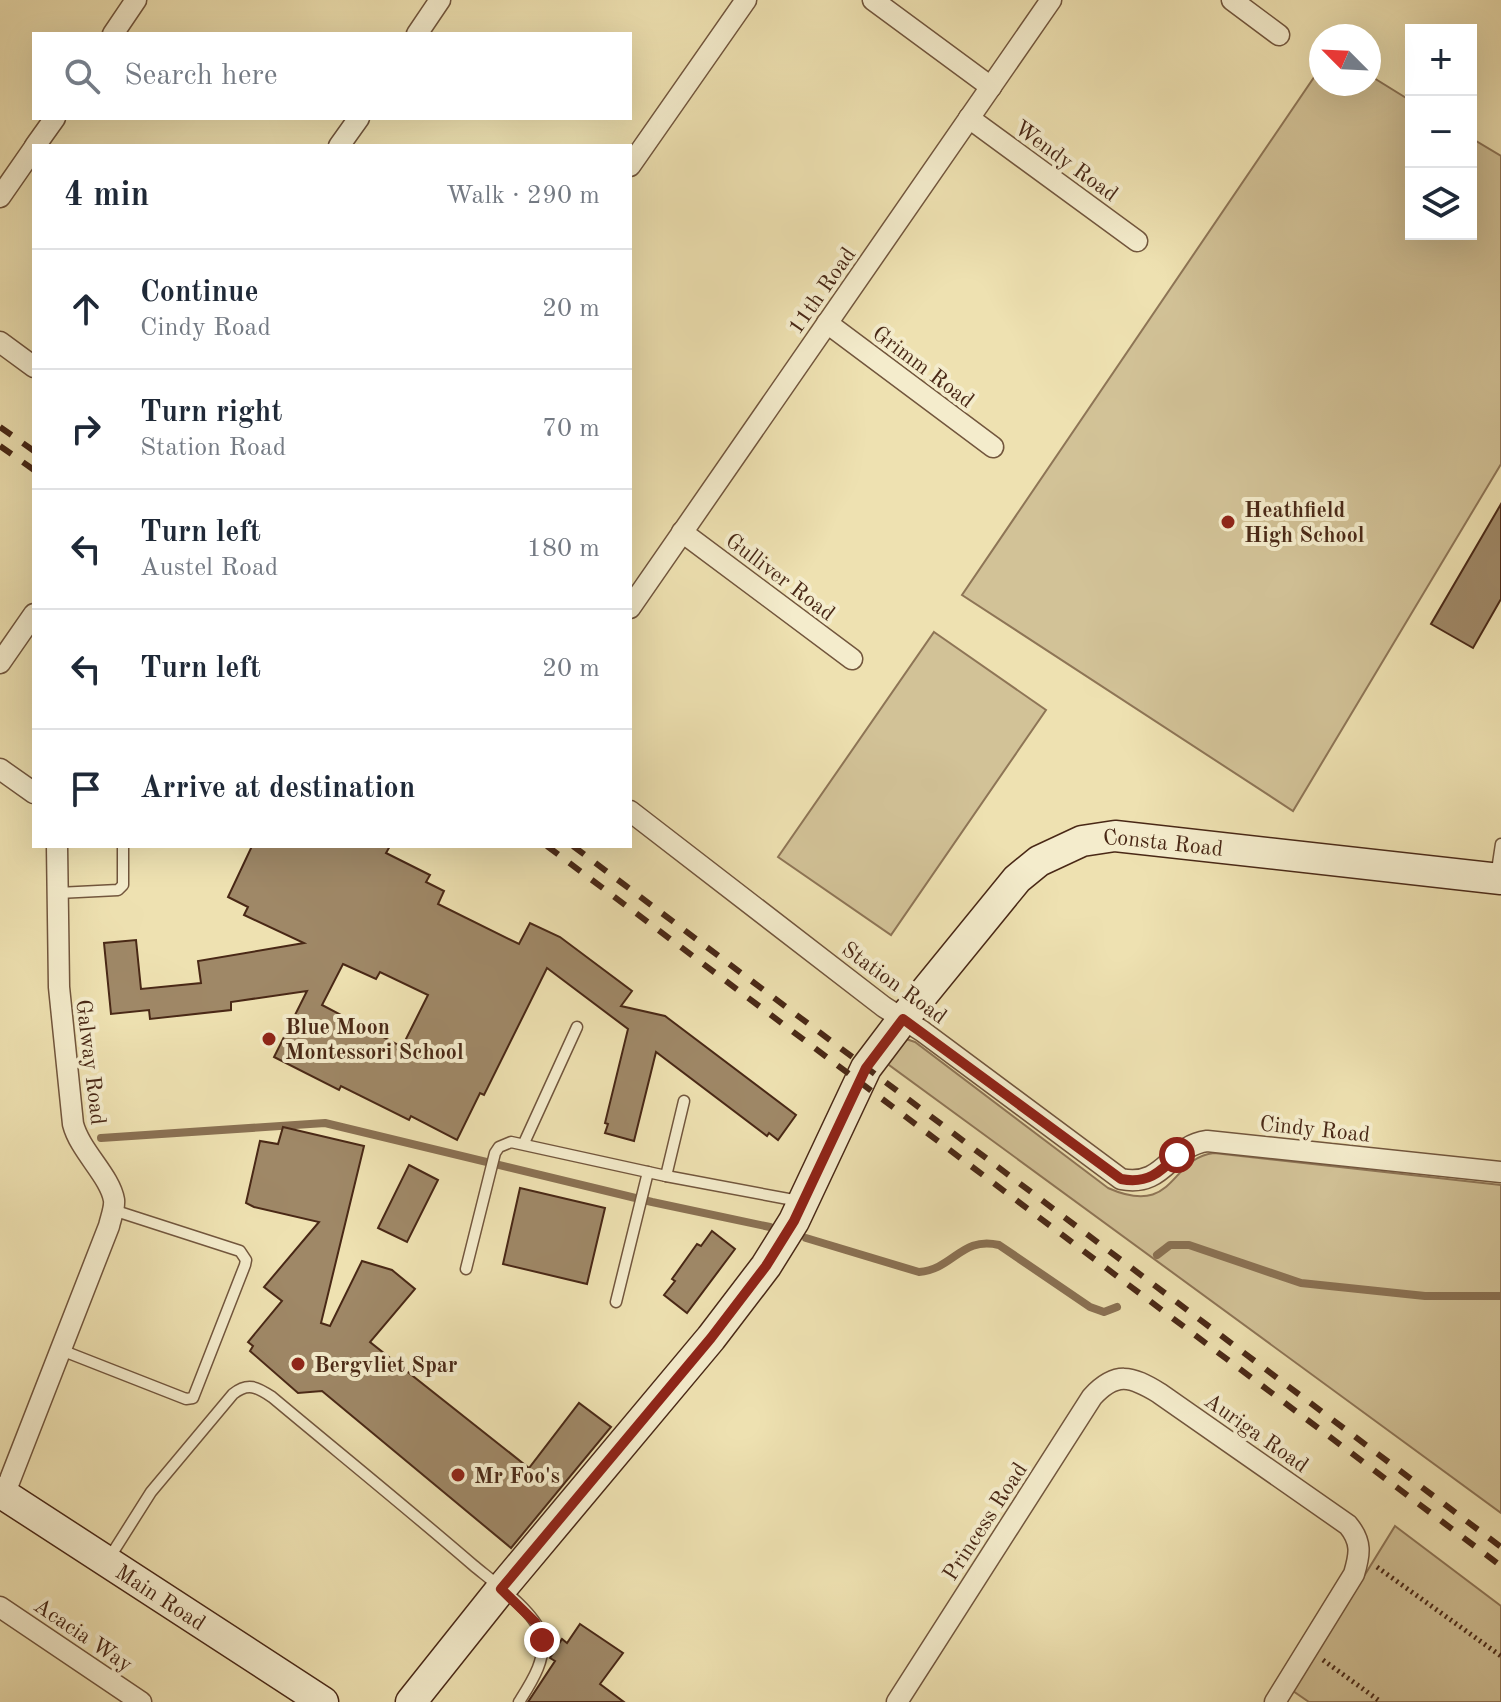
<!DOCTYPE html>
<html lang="en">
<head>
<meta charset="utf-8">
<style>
	:root { --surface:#fff; --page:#f2f2f3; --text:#1f2937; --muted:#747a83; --line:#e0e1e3 }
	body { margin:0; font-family:"Old Standard TT",serif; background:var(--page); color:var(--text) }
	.controls { position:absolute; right:24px; top:24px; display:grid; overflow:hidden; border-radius:0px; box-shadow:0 8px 32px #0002 }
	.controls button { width:72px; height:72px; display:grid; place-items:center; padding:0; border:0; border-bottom:2px solid var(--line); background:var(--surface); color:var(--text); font:40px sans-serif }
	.compass { position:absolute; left:1309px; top:24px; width:72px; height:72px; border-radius:50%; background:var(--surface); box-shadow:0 8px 32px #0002; rotate:294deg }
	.stop { position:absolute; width:24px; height:24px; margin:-18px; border:6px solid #8f2418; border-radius:50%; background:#fff }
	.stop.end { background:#8f2418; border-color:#fff; box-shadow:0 2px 8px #0008 }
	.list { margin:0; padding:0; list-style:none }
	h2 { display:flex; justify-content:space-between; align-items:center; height:104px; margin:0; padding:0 32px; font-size:34px }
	h2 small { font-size:26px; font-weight:400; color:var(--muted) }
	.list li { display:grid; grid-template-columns:52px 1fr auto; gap:24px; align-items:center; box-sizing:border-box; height:120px; padding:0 32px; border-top:2px solid var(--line) }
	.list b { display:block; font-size:30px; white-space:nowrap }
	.list p { margin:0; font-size:26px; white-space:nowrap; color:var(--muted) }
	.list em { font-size:26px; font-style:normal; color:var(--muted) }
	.icon { flex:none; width:44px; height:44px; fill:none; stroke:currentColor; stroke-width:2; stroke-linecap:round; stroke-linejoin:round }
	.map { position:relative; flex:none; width:1501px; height:1702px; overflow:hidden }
	.search { position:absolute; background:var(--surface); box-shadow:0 8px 32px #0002; left:32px; top:32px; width:600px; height:88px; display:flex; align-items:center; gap:20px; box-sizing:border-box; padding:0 28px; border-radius:0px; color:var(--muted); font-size:30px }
	.panel { position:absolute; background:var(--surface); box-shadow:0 8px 32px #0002; left:32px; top:144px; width:600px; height:704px; border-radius:0px }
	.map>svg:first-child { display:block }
</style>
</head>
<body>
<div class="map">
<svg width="1501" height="1702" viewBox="0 0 1501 1702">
	<rect width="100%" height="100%" fill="#eee1b1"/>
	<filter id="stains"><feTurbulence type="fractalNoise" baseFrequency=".0025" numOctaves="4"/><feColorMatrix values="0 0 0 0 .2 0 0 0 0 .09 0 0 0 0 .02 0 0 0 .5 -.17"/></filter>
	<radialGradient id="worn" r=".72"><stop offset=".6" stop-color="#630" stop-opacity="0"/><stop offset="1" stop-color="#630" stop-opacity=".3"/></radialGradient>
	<!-- green -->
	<g fill="#d2c297" stroke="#8e7556" stroke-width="2">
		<path d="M 1321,67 L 1321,84 L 1369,84 L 1369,75 L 1411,101 L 1411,234 L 1471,234 L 1471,138 L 1501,156 L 1501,464 L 1293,811 L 962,595 Z"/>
		<path d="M 934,632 L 1046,710 L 891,935 L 778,857 Z"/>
		<path d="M 906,1039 L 915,1042 L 1108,1188 C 1176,1218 1169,1158 1214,1153 L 1501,1185 L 1501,1513 L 885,1062 Z"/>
		<path d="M 1395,1526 L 1501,1606 L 1501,1702 L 1309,1702 L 1293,1691 Z"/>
	</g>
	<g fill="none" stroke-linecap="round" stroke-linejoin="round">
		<!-- stream -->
		<g stroke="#8a7153" stroke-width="8">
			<path d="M 101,1138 L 325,1123 L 652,1202 L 770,1227"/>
			<path d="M 806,1238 L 919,1272 C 954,1269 961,1236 999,1245 L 1090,1307 L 1104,1312 L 1117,1307"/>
			<path d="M 1157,1255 L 1170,1245 L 1189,1245 L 1301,1283 L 1425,1296 L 1501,1296"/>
		</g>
	</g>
	<!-- building -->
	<g fill="#9f8867" stroke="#492816" stroke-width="2" fill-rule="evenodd">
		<path d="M 1501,504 L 1501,599 L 1473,648 L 1431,624 Z"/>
		<path d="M 252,846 L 390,846 L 386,853 L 430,875 L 426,882 L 444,891 L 438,904 L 519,944 L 530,923 L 560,937 L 632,991 L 621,1006 L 665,1016 L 796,1115 L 778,1140 L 769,1133 L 767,1136 L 656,1052 L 634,1141 L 605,1133 L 608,1124 L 605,1123 L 628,1029 L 547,968 L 484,1095 L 480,1093 L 457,1140 L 411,1116 L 409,1120 L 341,1086 L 339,1090 L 274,1057 L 307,991 L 231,1002 L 231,1010 L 150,1019 L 149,1010 L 111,1014 L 104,943 L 136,940 L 141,989 L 201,983 L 198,961 L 304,943 L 244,915 L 248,907 L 228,897 ZM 343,964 L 376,979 L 380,972 L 428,995 L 402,1047 L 322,1005 Z"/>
		<path d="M 283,1127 L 364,1146 L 321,1323 L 330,1326 L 362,1261 L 392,1270 L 415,1289 L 370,1342 L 529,1468 L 579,1403 L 611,1427 L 511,1548 L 322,1391 L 298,1393 L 250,1351 L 253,1346 L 248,1342 L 282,1301 L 264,1287 L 319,1222 L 254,1207 L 246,1203 L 260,1141 L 278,1144 Z"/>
		<path d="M 409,1165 L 438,1180 L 407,1242 L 378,1228 Z"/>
		<path d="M 520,1188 L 605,1208 L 587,1284 L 503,1264 Z"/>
		<path d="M 712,1231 L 735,1249 L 687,1313 L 664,1295 L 675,1281 L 672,1279 L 697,1244 L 701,1246 Z"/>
		<path d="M 580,1624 L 623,1653 L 600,1684 L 624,1702 L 528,1702 L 555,1661 L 550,1658 L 562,1639 L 567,1643 Z"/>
	</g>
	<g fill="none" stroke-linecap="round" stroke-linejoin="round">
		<!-- lane casing -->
		<g stroke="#72563d" stroke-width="13">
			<g id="lane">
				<path d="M 1496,877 L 1501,844"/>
				<path d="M 58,893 L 118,890 L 123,885 L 123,846"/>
				<path d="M 524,1143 L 577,1027"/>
				<path d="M 666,1176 L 684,1101"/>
				<path d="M 466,1269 L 495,1153 L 499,1147 L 511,1142 L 666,1176 L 799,1201"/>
				<path d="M 616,1302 L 648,1172"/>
				<path d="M 61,1350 L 186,1399 L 193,1398 L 245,1265 L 246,1260 L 240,1251 L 113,1210"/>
				<path d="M 108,1560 L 151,1492 L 233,1394 C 248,1382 257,1387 272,1397 C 339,1453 407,1508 473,1565 C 492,1581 534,1611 541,1634 C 548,1658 531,1683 519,1702"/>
			</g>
		</g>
		<!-- street casing -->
		<g stroke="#72563d" stroke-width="23">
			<g id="street">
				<path d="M 873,0 L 991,87"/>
				<path d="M 1232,0 L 1279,35"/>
				<path d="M 113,34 L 136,0"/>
				<path d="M 417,34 L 440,0"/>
				<path d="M 969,118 L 1137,241"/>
				<path d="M 35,146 L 55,118"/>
				<path d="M 339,146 L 359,118"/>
				<path d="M 630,166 L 746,0"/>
				<path d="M 0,197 L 34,148"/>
				<path d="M 827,323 L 993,447"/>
				<path d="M 0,342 L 34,367"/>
				<path d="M 682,532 L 852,659"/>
				<path d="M 630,608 L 1051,0"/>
				<path d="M 0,663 L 34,614"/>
				<path d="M 0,769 L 34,793"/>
				<path d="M 630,811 L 884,1007 L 922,1031 L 1121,1179 C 1165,1188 1169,1146 1207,1141 L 1501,1172"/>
				<path d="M 4,1495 L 109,1226 C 111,1217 115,1208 114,1200 C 110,1176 80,1151 73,1124 L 59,987 L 57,846"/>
				<path d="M 0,1607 L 141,1702"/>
				<path d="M 897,1702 L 1092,1397 C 1116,1371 1131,1376 1159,1393 L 1348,1525 C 1362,1542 1360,1554 1354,1574 L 1275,1702"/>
			</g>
		</g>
		<!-- secondary casing -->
		<g stroke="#492816" stroke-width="33">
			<g id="secondary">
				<path id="s1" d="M 0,1492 L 323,1702"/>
				<path id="s2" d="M 411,1702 L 501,1589 L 711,1338 L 766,1266 L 794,1221 L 866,1068 L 903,1019 L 1017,879 L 1039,861 L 1082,841 L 1115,836 L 1501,879"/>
			</g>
		</g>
		<!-- path -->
		<g stroke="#492816" stroke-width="5" stroke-dasharray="2 4" stroke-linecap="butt">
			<path d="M 1377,1567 L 1501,1656"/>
			<path d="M 1323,1660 L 1381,1702"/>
		</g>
		<!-- lane -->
		<use href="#lane" stroke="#f4eccc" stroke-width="10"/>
		<!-- street -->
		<use href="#street" stroke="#f4eccc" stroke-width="20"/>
		<!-- secondary -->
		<use href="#secondary" stroke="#f4eccc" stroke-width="30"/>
		<!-- rail -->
		<g stroke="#492816" stroke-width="6" stroke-dasharray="14 14" stroke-linecap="butt">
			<path d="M 0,427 L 34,451"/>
			<path d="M 0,446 L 34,470"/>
			<path d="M 547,846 L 1501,1566"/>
			<path d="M 573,846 L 1501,1547"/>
		</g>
	</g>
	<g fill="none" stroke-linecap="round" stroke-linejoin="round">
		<!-- route -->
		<path stroke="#8f2418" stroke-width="10" d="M 542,1640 L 535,1622 L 501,1589 L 711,1338 L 766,1266 L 794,1221 L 866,1068 L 903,1019 L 1121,1179 C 1147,1184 1160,1173 1177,1155"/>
	</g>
	<!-- markers -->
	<g fill="#8f2418" stroke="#f4eccc" stroke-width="3">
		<circle cx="1228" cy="522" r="8"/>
		<circle cx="269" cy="1039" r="8"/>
		<circle cx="298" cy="1364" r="8"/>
		<circle cx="458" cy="1475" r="8"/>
	</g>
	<g text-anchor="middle" stroke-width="8" stroke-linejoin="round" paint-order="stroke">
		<!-- street labels -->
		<g font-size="22" fill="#492816" stroke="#f4eccc">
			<text transform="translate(1067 160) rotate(36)" y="8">Wendy Road</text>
			<text transform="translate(821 290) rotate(-55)" y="8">11th Road</text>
			<text transform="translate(924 366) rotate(37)" y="8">Grimm Road</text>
			<text transform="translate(781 576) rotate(37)" y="8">Gulliver Road</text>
			<text dy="8" stroke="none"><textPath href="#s2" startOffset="1184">Consta Road</textPath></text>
			<text transform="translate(895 982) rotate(36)" y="8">Station Road</text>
			<text transform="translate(92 1062) rotate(83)" y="8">Galway Road</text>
			<text transform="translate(1315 1128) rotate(6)" y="8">Cindy Road</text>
			<text transform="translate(1257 1432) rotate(35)" y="8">Auriga Road</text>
			<text transform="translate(984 1521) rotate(-57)" y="8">Princess Road</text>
			<text dy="8" stroke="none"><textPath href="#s1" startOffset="192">Main Road</textPath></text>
			<text transform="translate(84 1634) rotate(34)" y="8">Acacia Way</text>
		</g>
		<!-- poi labels -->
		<g font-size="22" font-weight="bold" fill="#492816" stroke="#f4eccc" text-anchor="start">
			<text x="1244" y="517">Heathfield<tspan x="1244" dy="25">High School</tspan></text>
			<text x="285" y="1034">Blue Moon<tspan x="285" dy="25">Montessori School</tspan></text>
			<text x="314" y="1372">Bergvliet Spar</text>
			<text x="474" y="1483">Mr Foo's</text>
		</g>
	</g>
	<rect width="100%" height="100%" filter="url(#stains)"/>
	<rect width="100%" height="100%" fill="url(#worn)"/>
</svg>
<div class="controls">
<button>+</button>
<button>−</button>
<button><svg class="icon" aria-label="layers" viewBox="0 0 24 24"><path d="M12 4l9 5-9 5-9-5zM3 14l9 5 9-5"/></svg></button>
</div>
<svg class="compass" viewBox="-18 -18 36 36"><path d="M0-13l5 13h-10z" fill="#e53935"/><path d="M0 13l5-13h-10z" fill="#747a83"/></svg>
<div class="stop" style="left:1177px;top:1155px"></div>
<div class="stop end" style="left:542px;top:1640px"></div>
<div class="search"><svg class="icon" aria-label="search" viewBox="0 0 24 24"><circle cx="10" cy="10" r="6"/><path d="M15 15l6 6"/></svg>Search here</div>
<section class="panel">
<h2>4 min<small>Walk · 290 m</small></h2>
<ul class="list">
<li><svg class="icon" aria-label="ahead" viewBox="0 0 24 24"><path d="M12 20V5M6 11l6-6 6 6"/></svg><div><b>Continue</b><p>Cindy Road</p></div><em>20 m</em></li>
<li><svg class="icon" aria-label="right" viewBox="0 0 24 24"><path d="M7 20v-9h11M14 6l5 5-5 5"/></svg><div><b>Turn right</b><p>Station Road</p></div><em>70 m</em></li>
<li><svg class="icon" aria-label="left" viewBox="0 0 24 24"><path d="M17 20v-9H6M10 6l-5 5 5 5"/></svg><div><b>Turn left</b><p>Austel Road</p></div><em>180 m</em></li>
<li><svg class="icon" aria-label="left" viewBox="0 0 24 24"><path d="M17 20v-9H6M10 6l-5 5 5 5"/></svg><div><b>Turn left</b></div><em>20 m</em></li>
<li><svg class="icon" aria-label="arrive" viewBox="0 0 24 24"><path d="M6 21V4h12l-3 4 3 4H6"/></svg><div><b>Arrive at destination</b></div></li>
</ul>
</section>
</div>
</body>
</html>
